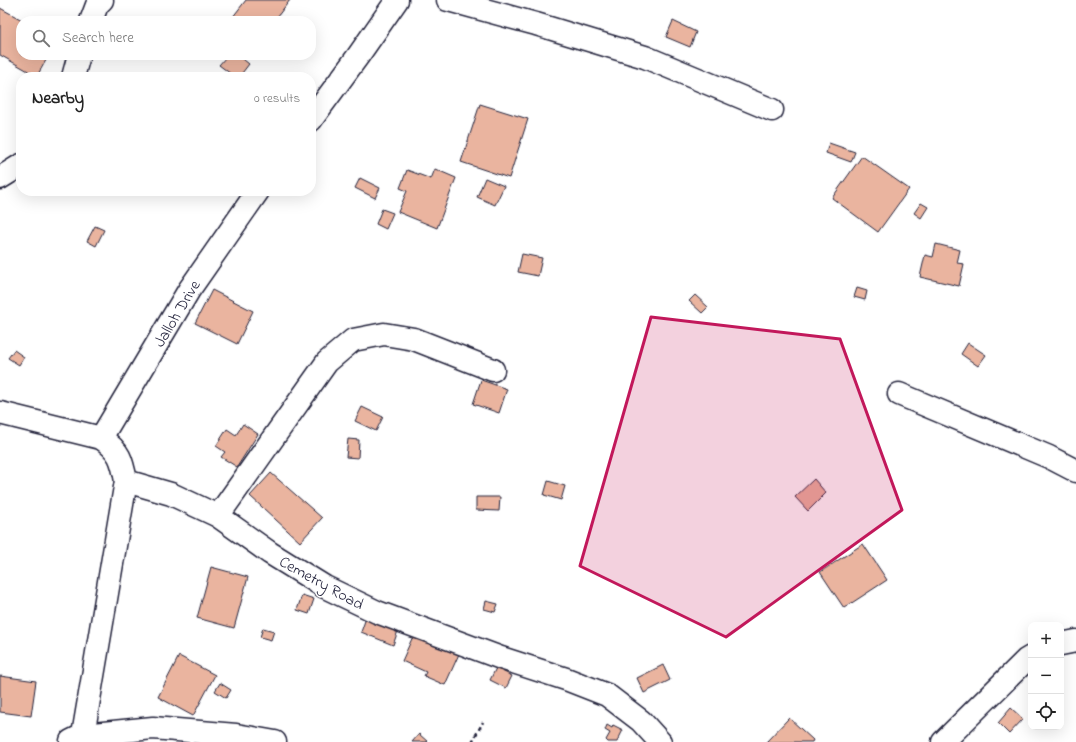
<!DOCTYPE html>
<html lang="en">
<head>
<meta charset="utf-8">
<style>
	:root { --surface:#fff; --page:#f2f2f2; --text:#222; --muted:#767676; --line:#e0e0e0 }
	body { margin:0; font-family:"Indie Flower",sans-serif; background:var(--page); color:var(--text) }
	.controls { position:absolute; right:12px; bottom:12px; display:grid; overflow:hidden; border-radius:8px; box-shadow:0 4px 16px #0002 }
	.controls button { width:36px; height:36px; display:grid; place-items:center; padding:0; border:0; border-bottom:1px solid var(--line); background:var(--surface); color:var(--text); font:20px sans-serif }
	.list { margin:0; padding:0; list-style:none }
	h2 { display:flex; justify-content:space-between; align-items:center; height:52px; margin:0; padding:0 16px; font-size:17px }
	h2 small { font-size:13px; font-weight:400; color:var(--muted) }
	.icon { flex:none; width:22px; height:22px; fill:none; stroke:currentColor; stroke-width:2; stroke-linecap:round; stroke-linejoin:round }
	.map { position:relative; flex:none; width:1076px; height:742px; overflow:hidden }
	.search { position:absolute; background:var(--surface); box-shadow:0 4px 16px #0002; left:16px; top:16px; width:300px; height:44px; display:flex; align-items:center; gap:10px; box-sizing:border-box; padding:0 14px; border-radius:16px; color:var(--muted); font-size:15px }
	.panel { position:absolute; background:var(--surface); box-shadow:0 4px 16px #0002; left:16px; top:72px; width:300px; height:124px; border-radius:16px }
	.map>svg:first-child { display:block }
</style>
</head>
<body>
<div class="map">
<svg width="1076" height="742" viewBox="0 0 1076 742">
	<rect width="100%" height="100%" fill="#fff"/>
	<filter id="ink" filterUnits="userSpaceOnUse"><feTurbulence type="fractalNoise" baseFrequency=".025" numOctaves="2"/><feDisplacementMap in="SourceGraphic" scale="8" xChannelSelector="R" yChannelSelector="G"/><feConvolveMatrix kernelMatrix="1 2 1 2 8 2 1 2 1" color-interpolation-filters="sRGB"/></filter>
	<g filter="url(#ink)">
		<!-- building -->
		<g fill="#eab49f" stroke="#22223b">
			<path d="M 246,0 L 290,0 L 274,21 L 235,21 L 232,18 Z"/>
			<path d="M 0,8 L 24,21 L 21,21 L 21,55 L 49,55 L 37,76 L 0,55 Z"/>
			<path d="M 673,21 L 696,32 L 690,47 L 666,37 Z"/>
			<path d="M 223,55 L 238,55 L 249,64 L 239,77 L 235,77 L 219,65 L 226,57 Z"/>
			<path d="M 249,73 L 254,77 L 246,77 Z"/>
			<path d="M 480,104 L 528,119 L 509,178 L 461,162 Z"/>
			<path d="M 829,143 L 855,152 L 851,162 L 826,153 Z"/>
			<path d="M 862,156 L 909,189 L 878,232 L 832,198 Z"/>
			<path d="M 435,169 L 456,178 L 437,228 L 398,212 L 407,191 L 400,188 L 407,170 L 431,179 Z"/>
			<path d="M 360,178 L 380,188 L 375,198 L 355,188 Z"/>
			<path d="M 485,178 L 504,186 L 495,205 L 477,197 Z"/>
			<path d="M 921,203 L 928,207 L 921,218 L 914,213 Z"/>
			<path d="M 382,209 L 393,213 L 386,229 L 376,224 Z"/>
			<path d="M 95,226 L 104,230 L 96,246 L 87,241 Z"/>
			<path d="M 936,244 L 960,250 L 957,263 L 964,264 L 959,286 L 920,277 L 925,255 L 933,257 Z"/>
			<path d="M 522,254 L 542,258 L 538,276 L 518,272 Z"/>
			<path d="M 857,288 L 867,291 L 865,300 L 854,297 Z"/>
			<path d="M 212,290 L 253,311 L 237,344 L 195,323 Z"/>
			<path d="M 695,295 L 708,307 L 702,313 L 689,301 Z"/>
			<path d="M 968,343 L 986,355 L 978,366 L 961,354 Z"/>
			<path d="M 14,350 L 24,357 L 19,365 L 8,358 Z"/>
			<path d="M 481,380 L 507,389 L 499,413 L 473,404 Z"/>
			<path d="M 362,407 L 383,417 L 376,431 L 355,421 Z"/>
			<path d="M 243,424 L 258,434 L 237,467 L 221,457 L 225,452 L 216,446 L 227,429 L 236,435 Z"/>
			<path d="M 348,439 L 359,440 L 358,458 L 346,457 Z"/>
			<path d="M 271,473 L 322,518 L 300,542 L 250,496 Z"/>
			<path d="M 814,479 L 826,493 L 808,511 L 795,497 Z"/>
			<path d="M 548,481 L 565,486 L 561,500 L 544,495 Z"/>
			<path d="M 476,497 L 500,497 L 499,511 L 476,510 Z"/>
			<path d="M 863,544 L 887,580 L 844,608 L 820,572 Z"/>
			<path d="M 211,567 L 248,577 L 234,628 L 197,618 Z"/>
			<path d="M 302,595 L 314,599 L 309,614 L 297,610 Z"/>
			<path d="M 486,601 L 498,604 L 495,612 L 484,609 Z"/>
			<path d="M 367,615 L 399,628 L 393,645 L 361,632 Z"/>
			<path d="M 263,628 L 274,631 L 271,640 L 260,637 Z"/>
			<path d="M 414,634 L 459,654 L 445,685 L 424,676 L 426,672 L 402,661 Z"/>
			<path d="M 179,656 L 215,675 L 193,716 L 158,697 Z"/>
			<path d="M 663,665 L 670,680 L 644,693 L 637,678 Z"/>
			<path d="M 496,668 L 512,676 L 506,688 L 490,680 Z"/>
			<path d="M 0,676 L 36,681 L 31,716 L 0,712 Z"/>
			<path d="M 220,683 L 231,690 L 226,698 L 215,691 Z"/>
			<path d="M 1011,708 L 1023,719 L 1009,734 L 998,723 Z"/>
			<path d="M 789,718 L 813,740 L 812,742 L 766,742 Z"/>
			<path d="M 607,725 L 612,728 L 613,725 L 623,730 L 617,742 L 608,742 L 606,740 L 610,733 L 605,730 Z"/>
			<path d="M 419,734 L 428,742 L 412,742 Z"/>
		</g>
		<g fill="none" stroke-linecap="round" stroke-linejoin="round">
			<!-- minor casing -->
			<g stroke="#22223b" stroke-width="25">
				<g id="minor">
					<path d="M 448,0 L 536,24 L 645,57 L 772,110"/>
					<path d="M 91,21 L 97,5 L 102,0"/>
					<path d="M 73,77 L 79,55"/>
					<path d="M 311,120 L 358,56 L 397,0"/>
					<path d="M 0,178 L 21,165"/>
					<path d="M 899,394 L 1049,457 L 1076,471"/>
					<path d="M 101,438 L 189,290 L 258,191"/>
					<path d="M 218,516 L 327,362 L 353,340 L 384,334 L 414,339 L 493,370"/>
					<path d="M 1061,644 L 1076,641"/>
					<path d="M 83,735 L 126,481"/>
					<path d="M 71,741 L 83,735 L 153,728 L 236,735 L 275,742"/>
					<path d="M 943,742 L 1026,660 L 1031,657"/>
				</g>
			</g>
			<!-- tertiary casing -->
			<g stroke="#22223b" stroke-width="25">
				<path id="tertiary" d="M 0,413 L 101,438 C 120,451 122,460 126,481 L 171,494 L 218,516 L 270,553 L 325,587 L 377,612 L 501,658 L 566,679 L 607,695 L 641,721 L 660,742"/>
			</g>
			<!-- path -->
			<path stroke="#22223b" stroke-width="2.5" stroke-dasharray="4 3" stroke-linecap="butt" d="M 472,742 L 483,722"/>
			<!-- minor -->
			<use href="#minor" stroke="#fff" stroke-width="22"/>
			<!-- tertiary -->
			<use href="#tertiary" stroke="#fff" stroke-width="22"/>
		</g>
	</g>
	<!-- marked area -->
	<path fill="#c2185b" fill-opacity="0.2" stroke="#c2185b" stroke-width="3" stroke-linejoin="round" d="M 651,317 L 840,339 L 902,510 L 726,637 L 580,566 Z"/>
	<g text-anchor="middle" stroke-width="3" stroke-linejoin="round" paint-order="stroke">
		<!-- street labels -->
		<g font-size="16" fill="#22223b" stroke="#fff">
			<text transform="translate(176 313) rotate(-59)" y="6">Jalloh Drive</text>
			<text transform="translate(322 582) rotate(29)" y="6">Cemetry Road</text>
		</g>
	</g>
</svg>
<div class="controls">
<button>+</button>
<button>−</button>
<button><svg class="icon" aria-label="locate" viewBox="0 0 24 24"><circle cx="12" cy="12" r="6"/><path d="M12 2v4M12 18v4M2 12h4M18 12h4"/></svg></button>
</div>
<div class="search"><svg class="icon" aria-label="search" viewBox="0 0 24 24"><circle cx="10" cy="10" r="6"/><path d="M15 15l6 6"/></svg>Search here</div>
<section class="panel">
<h2>Nearby<small>0 results</small></h2>
<ul class="list">
</ul>
</section>
</div>
</body>
</html>
